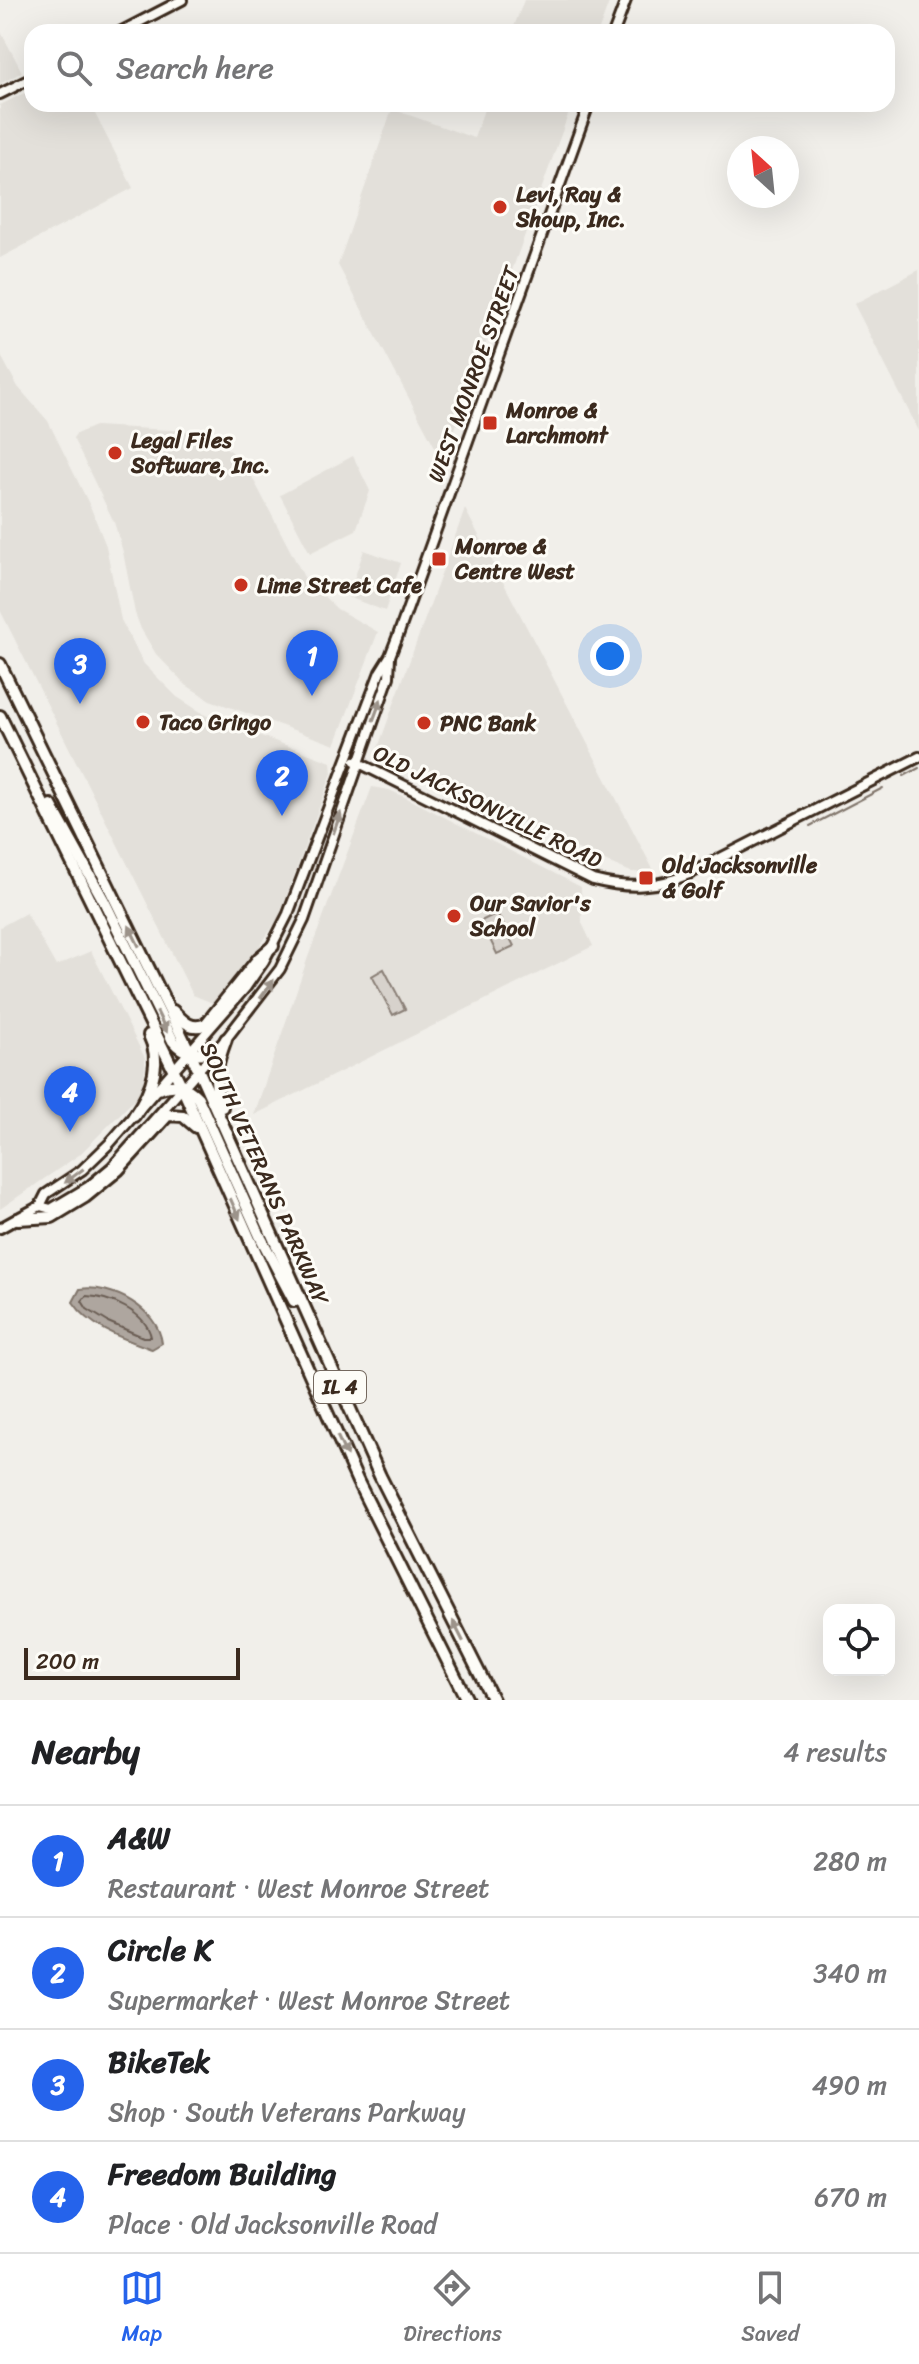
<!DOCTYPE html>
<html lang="en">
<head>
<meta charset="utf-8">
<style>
	:root { --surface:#fff; --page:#f6f6f6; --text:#202124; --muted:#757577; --line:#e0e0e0; --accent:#2563eb }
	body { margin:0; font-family:Sriracha,sans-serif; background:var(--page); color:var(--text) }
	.controls { position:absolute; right:24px; bottom:24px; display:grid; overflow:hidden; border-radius:16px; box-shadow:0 8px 32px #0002 }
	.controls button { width:72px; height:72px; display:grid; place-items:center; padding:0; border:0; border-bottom:2px solid var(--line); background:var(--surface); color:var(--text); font:40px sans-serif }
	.compass { position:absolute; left:727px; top:136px; width:72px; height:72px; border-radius:50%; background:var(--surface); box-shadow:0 8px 32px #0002; rotate:333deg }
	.scale { position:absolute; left:24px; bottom:20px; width:216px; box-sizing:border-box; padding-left:8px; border:4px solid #3b2a1e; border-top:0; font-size:22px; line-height:28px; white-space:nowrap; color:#3b2a1e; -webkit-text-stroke:6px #fdfcf7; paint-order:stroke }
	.you { position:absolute; left:610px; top:656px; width:28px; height:28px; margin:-20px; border:6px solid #fff; border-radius:50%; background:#1a73e8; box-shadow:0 0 0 12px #1a73e833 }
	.badge { display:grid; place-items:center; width:52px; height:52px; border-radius:50%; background:var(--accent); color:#fff; font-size:26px; font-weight:700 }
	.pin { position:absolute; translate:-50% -66px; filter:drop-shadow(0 2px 4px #0008) }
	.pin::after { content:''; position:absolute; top:42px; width:28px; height:24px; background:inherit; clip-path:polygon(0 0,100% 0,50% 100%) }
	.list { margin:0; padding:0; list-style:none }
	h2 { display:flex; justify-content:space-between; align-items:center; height:104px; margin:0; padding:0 32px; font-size:34px }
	h2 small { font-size:26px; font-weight:400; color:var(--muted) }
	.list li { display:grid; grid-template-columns:52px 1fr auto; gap:24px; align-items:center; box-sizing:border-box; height:112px; padding:0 32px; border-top:2px solid var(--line) }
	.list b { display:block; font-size:30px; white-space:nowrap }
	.list p { margin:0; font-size:26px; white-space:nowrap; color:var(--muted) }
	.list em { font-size:26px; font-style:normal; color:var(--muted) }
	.icon { flex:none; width:44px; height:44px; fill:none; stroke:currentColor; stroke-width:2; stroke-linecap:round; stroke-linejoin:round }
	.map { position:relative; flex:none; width:919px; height:1700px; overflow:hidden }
	.search { position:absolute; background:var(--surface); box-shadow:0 8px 32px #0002; left:24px; right:24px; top:24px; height:88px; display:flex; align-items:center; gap:20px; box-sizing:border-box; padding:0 28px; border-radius:24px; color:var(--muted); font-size:30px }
	.sheet { height:552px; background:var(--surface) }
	nav { display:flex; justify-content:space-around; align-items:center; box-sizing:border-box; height:112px; border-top:2px solid var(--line); background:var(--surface); font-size:22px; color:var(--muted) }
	nav a { display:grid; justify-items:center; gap:4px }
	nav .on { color:var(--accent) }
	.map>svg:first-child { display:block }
</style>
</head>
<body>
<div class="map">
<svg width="919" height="1700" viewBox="0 0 919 1700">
	<rect width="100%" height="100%" fill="#f1efea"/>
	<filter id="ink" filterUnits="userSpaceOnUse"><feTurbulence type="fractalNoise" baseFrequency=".0125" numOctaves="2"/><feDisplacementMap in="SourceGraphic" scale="16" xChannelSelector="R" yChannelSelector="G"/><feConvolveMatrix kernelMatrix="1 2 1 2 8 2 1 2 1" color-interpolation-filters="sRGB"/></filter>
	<g filter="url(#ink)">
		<!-- built -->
		<g fill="#e3e0da">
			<path d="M 524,0 L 610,0 L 598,32 L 512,32 Z"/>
			<path d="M 0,30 L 22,72 L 0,84 Z"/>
			<path d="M 32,89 L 32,104 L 90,104 L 133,188 L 0,258 L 0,105 Z"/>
			<path d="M 486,104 L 572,104 L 443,462 L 338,265 L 392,109 L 474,138 Z"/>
			<path d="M 919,270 L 919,431 L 854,304 Z"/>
			<path d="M 0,354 L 18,387 L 48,421 L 90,506 L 106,546 L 121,620 L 144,664 L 177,697 L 207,716 L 331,762 L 332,773 L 278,919 L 240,975 L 215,1004 L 193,995 L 0,610 Z"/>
			<path d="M 95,426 L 189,431 L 205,435 L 231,451 L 250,473 L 304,577 L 337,609 L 378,632 L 335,745 L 210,700 L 186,685 L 156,654 L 141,629 L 135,613 L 123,552 L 114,522 L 73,438 L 76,434 Z"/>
			<path d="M 353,456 L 370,491 L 356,530 L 310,553 L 280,495 Z"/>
			<path d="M 465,509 L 655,873 L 631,872 L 588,854 L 376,753 Z"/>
			<path d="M 364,550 L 401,563 L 385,611 L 348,597 Z"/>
			<path d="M 372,787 L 389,790 L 407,798 L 581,887 L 582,923 L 593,946 L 254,1115 L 308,957 Z"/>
			<path d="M 26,913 L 56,966 L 91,951 L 145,1058 L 145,1070 L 142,1089 L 135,1099 L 79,1155 L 0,1209 L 0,927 Z"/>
		</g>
		<!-- green -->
		<g fill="#d7d2cc" stroke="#897e75" stroke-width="2">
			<path d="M 497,913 L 514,946 L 497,954 L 481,921 Z"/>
			<path d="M 384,969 L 405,1009 L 393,1015 L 372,976 Z"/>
		</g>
		<!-- water -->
		<path fill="#aea69f" stroke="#80746b" stroke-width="2" d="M 80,1289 C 112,1284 158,1309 162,1343 L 152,1349 C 124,1339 90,1328 73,1302 Z"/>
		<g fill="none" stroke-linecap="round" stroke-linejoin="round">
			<!-- shore -->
			<path stroke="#695c52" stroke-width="2" d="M 86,1296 C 110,1297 146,1312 151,1337 L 143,1337 L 108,1322 L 87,1309 L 82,1301 Z"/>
			<!-- stream -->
			<g stroke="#80746b" stroke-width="2">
				<path d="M 904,776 L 919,768"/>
				<path d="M 810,826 L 883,788"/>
			</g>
			<!-- tertiary casing -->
			<g stroke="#3b2a1e" stroke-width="14">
				<g id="tertiary">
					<path d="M 120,32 L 182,0"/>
					<path d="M 614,32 L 626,0"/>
					<path d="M 0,94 L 32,78"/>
					<path d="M 355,761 L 593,880 C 628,889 656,888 689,874 L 919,757"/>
					<path d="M 40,1206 L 51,1209 L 88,1187 L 112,1167 L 226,1039 L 280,969 L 304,920 L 389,677 L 390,657"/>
					<path d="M 0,1228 L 40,1206 L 46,1194 L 82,1170 L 109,1144 L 246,987 L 264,961 L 288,914 L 380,672 L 390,656 L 400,630 L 589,104"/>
				</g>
			</g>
			<!-- trunk casing -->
			<g stroke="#3b2a1e" stroke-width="16">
				<g id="trunk">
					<path d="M 0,664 L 198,1069 L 380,1476 L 493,1700"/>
					<path d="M 0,716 L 182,1087 L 358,1482 L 467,1700"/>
					<path d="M 51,805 L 104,901 L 173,1041 C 184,1055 197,1055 214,1052"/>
					<path d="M 173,1011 C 183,1021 191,1031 206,1024 L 259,958 L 273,946"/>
					<path d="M 158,1089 C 174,1083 186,1085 198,1098 L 261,1238 L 294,1301"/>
					<path d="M 222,1107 C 211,1082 217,1063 226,1039"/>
					<path d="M 134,1116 C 151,1092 163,1063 149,1035"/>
					<path d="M 18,1219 L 52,1217 L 85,1197 L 118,1170 L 168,1115 L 183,1116 L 196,1127"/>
				</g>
			</g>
			<!-- tertiary -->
			<use href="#tertiary" stroke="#fdfcf7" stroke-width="8"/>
			<!-- trunk -->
			<use href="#trunk" stroke="#fdfcf7" stroke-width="10"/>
		</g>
		<!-- one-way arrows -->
		<defs><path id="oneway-solid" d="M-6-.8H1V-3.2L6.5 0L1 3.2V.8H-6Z" transform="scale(2)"/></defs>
		<g fill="#9c938a">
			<use href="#oneway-solid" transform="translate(377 710) rotate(-70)"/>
			<use href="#oneway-solid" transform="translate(337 823) rotate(-71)"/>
			<use href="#oneway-solid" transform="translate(134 936) rotate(-116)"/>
			<use href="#oneway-solid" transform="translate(267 989) rotate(-54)"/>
			<use href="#oneway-solid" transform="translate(162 1022) rotate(64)"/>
			<use href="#oneway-solid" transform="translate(74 1176) rotate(143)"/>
			<use href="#oneway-solid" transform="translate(235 1209) rotate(66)"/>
			<use href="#oneway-solid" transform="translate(342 1446) rotate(65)"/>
			<use href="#oneway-solid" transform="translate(458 1631) rotate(-117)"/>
		</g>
	</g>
	<!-- markers -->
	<g fill="#c8321e" stroke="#fdfcf7" stroke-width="3">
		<circle cx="500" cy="207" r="8"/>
		<rect x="482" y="415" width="16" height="16" rx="4"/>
		<circle cx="115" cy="453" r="8"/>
		<rect x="431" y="551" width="16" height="16" rx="4"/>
		<circle cx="241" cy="585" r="8"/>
		<circle cx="143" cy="722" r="8"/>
		<circle cx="424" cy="723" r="8"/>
		<rect x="638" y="870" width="16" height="16" rx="4"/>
		<circle cx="454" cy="916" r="8"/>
	</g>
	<g text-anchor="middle" stroke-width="6" stroke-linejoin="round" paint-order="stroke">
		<!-- shield labels -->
		<rect fill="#fdfcf7" stroke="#75695f" stroke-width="2" x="314" y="1371" width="52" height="32" rx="6"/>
		<g font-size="20" font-weight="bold" fill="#3b2a1e">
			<text x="340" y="1394">IL 4</text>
		</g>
		<!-- poi labels -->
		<g font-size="22" font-weight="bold" fill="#3b2a1e" stroke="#fdfcf7" text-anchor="start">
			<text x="516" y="202">Levi, Ray &amp;<tspan x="516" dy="25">Shoup, Inc.</tspan></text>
			<text x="506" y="418">Monroe &amp;<tspan x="506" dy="25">Larchmont</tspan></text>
			<text x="131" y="448">Legal Files<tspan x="131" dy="25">Software, Inc.</tspan></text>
			<text x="455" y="554">Monroe &amp;<tspan x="455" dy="25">Centre West</tspan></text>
			<text x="257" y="593">Lime Street Cafe</text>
			<text x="159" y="730">Taco Gringo</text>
			<text x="440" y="731">PNC Bank</text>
			<text x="662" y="873">Old Jacksonville<tspan x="662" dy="25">&amp; Golf</tspan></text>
			<text x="470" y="911">Our Savior's<tspan x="470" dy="25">School</tspan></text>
		</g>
		<!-- street labels -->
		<g font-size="22" fill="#3b2a1e" stroke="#fdfcf7">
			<text transform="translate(473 374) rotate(-70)" y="8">WEST MONROE STREET</text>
			<text transform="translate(488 806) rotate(26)" y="8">OLD JACKSONVILLE ROAD</text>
			<text transform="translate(265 1173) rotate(66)" y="8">SOUTH VETERANS PARKWAY</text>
		</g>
	</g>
</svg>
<div class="controls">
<button><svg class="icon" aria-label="locate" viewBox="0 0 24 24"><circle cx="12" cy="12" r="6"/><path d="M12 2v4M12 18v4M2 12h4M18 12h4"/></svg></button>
</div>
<svg class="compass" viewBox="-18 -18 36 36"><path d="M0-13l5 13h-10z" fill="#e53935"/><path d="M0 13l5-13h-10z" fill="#757577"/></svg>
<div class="scale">200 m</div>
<div class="you"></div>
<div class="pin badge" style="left:312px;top:696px">1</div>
<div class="pin badge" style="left:282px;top:816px">2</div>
<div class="pin badge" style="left:80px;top:704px">3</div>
<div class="pin badge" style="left:70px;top:1132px">4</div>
<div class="search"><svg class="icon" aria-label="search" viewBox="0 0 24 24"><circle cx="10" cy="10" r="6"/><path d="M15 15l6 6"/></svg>Search here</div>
</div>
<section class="sheet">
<h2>Nearby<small>4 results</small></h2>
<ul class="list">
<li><span class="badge">1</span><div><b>A&amp;W</b><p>Restaurant · West Monroe Street</p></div><em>280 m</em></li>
<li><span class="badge">2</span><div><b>Circle K</b><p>Supermarket · West Monroe Street</p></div><em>340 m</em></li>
<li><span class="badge">3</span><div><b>BikeTek</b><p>Shop · South Veterans Parkway</p></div><em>490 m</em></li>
<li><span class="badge">4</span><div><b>Freedom Building</b><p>Place · Old Jacksonville Road</p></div><em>670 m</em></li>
</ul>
</section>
<nav>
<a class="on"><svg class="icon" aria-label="map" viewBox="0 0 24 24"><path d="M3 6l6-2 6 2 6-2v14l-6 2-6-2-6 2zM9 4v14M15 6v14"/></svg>Map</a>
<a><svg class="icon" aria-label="directions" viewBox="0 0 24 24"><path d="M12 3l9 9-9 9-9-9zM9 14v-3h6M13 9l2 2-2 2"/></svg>Directions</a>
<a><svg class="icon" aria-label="saved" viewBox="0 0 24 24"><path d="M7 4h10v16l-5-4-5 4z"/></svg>Saved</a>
</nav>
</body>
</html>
